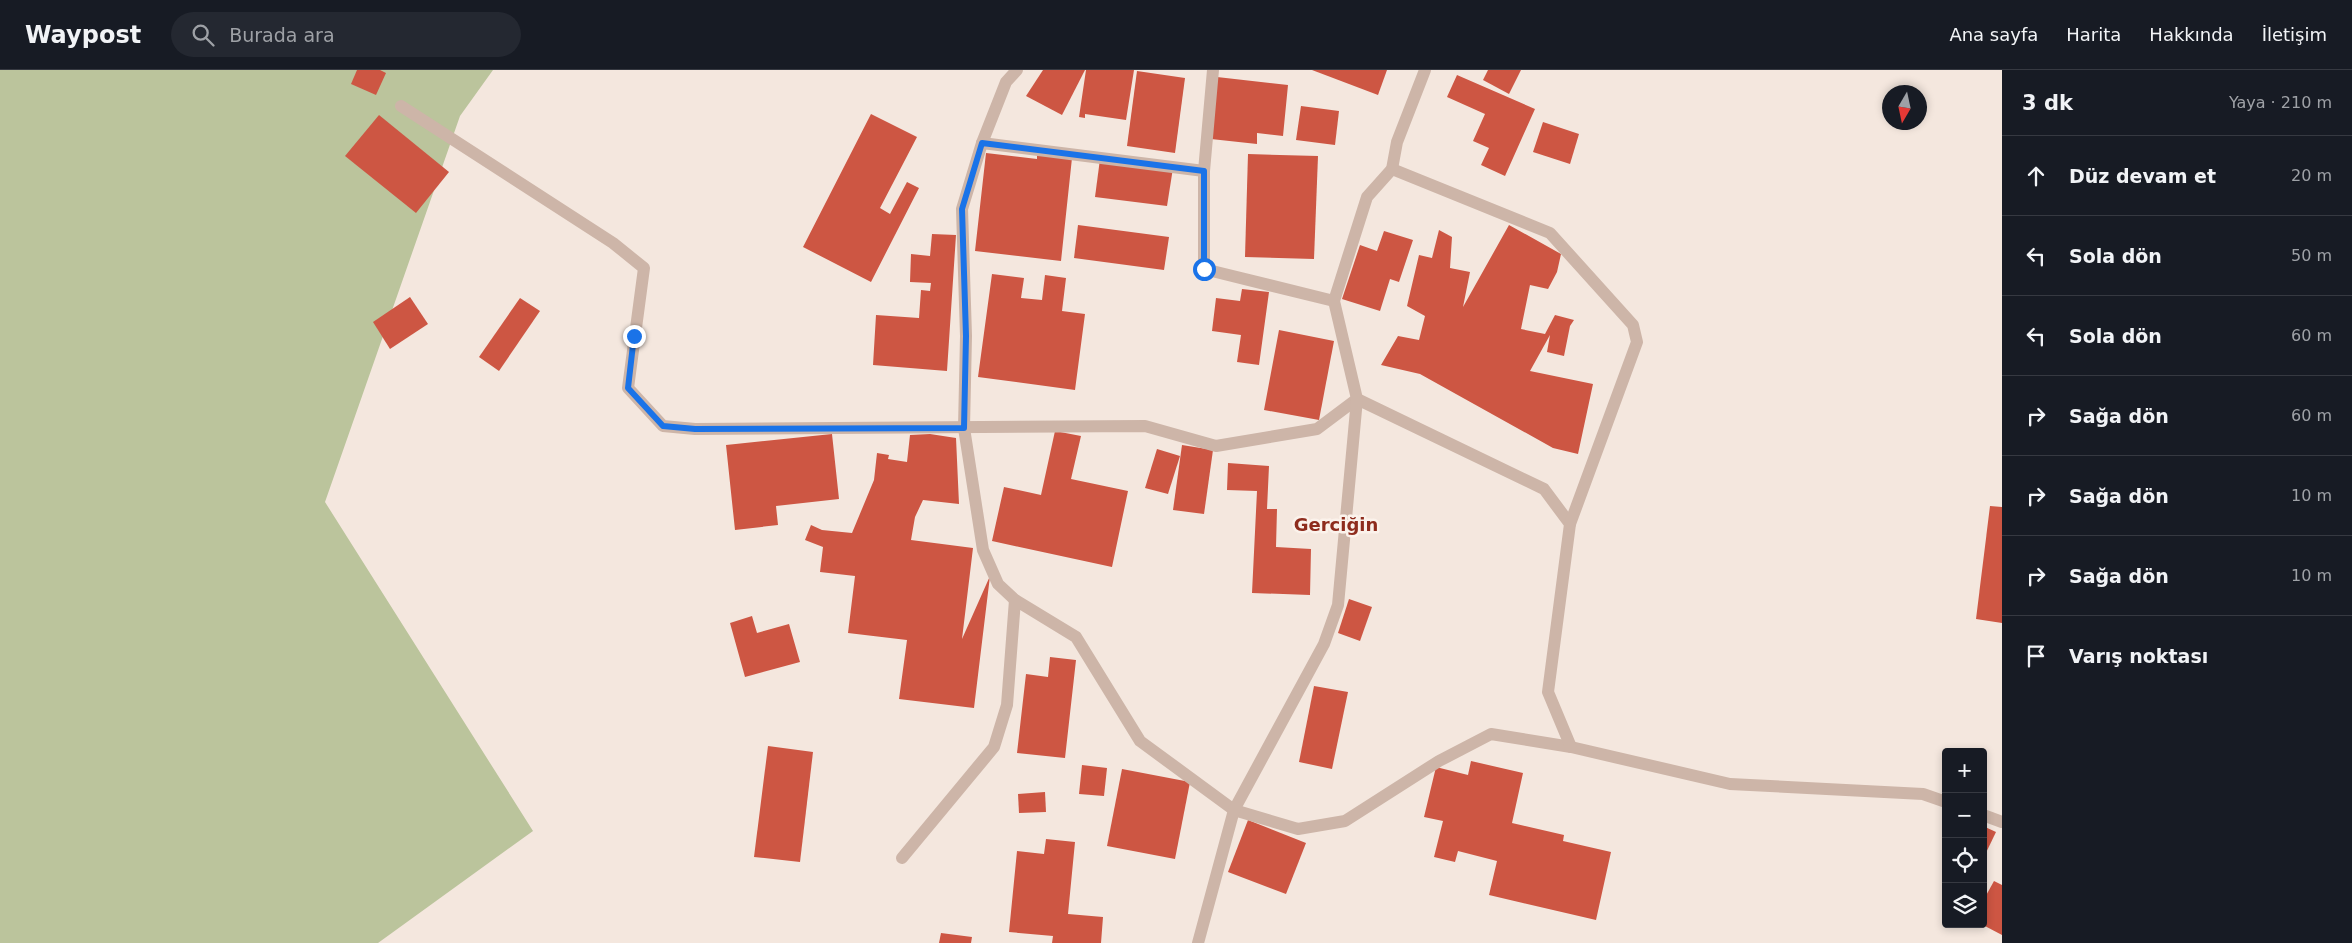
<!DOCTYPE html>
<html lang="tr">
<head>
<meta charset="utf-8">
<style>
	:root { --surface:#171b24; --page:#242831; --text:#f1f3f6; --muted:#9ea1a6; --line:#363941 }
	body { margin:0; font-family:"DejaVu Sans",sans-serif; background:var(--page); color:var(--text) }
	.controls { position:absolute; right:15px; bottom:15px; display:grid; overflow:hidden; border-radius:5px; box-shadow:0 2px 8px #0003 }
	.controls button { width:45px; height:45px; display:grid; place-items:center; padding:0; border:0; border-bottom:1px solid var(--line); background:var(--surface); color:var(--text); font:25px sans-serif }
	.compass { position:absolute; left:1882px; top:15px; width:45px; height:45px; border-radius:50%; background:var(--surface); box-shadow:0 2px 8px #0003; rotate:189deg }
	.stop { position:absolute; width:15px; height:15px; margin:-11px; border:4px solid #1a73e8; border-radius:50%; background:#fff }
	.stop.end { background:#1a73e8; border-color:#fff; box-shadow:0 1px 5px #0008 }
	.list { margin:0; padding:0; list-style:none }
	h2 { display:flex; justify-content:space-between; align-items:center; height:65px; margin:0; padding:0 20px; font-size:21px }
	h2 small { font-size:16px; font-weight:400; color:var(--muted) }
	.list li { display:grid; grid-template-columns:32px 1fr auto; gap:15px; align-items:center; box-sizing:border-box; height:80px; padding:0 20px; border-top:1px solid var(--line) }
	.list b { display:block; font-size:19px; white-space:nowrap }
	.list em { font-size:16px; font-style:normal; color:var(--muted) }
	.icon { flex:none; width:28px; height:28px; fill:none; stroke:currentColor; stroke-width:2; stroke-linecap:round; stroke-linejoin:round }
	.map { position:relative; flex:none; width:2002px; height:873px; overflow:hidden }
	header { display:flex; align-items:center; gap:30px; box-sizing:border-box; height:70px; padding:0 25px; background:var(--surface); border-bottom:1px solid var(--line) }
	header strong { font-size:24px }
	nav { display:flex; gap:28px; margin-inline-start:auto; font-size:18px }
	.search { width:350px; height:45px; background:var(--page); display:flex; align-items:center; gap:12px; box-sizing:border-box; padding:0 18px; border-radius:28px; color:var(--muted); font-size:19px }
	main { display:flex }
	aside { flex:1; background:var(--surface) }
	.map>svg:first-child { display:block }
</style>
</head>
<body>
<header>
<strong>Waypost</strong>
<div class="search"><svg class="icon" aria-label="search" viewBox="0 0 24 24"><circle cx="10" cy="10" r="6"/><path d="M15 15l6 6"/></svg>Burada ara</div>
<nav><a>Ana sayfa</a><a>Harita</a><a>Hakkında</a><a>İletişim</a></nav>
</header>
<main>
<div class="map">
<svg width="2002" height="873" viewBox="0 0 2002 873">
	<rect width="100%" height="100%" fill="#f4e7de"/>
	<!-- green -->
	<path fill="#bbc49c" d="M 0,0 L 493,0 L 460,46 L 325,432 L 533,761 L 378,873 L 0,873 Z"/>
	<!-- building -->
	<g fill="#cd5643">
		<path d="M 357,0 L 380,0 L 386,3 L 376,25 L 351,14 Z"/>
		<path d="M 1043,0 L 1085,0 L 1062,45 L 1026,26 Z"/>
		<path d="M 1086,0 L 1134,0 L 1126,50 L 1085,44 L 1085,48 L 1079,47 Z"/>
		<path d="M 1312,0 L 1387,0 L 1378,25 Z"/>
		<path d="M 1488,0 L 1521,0 L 1509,24 L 1483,10 Z"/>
		<path d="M 1137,1 L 1185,8 L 1175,83 L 1127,76 Z"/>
		<path d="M 1457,5 L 1535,39 L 1505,106 L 1481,95 L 1489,78 L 1473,71 L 1485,44 L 1447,27 Z"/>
		<path d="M 1217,7 L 1288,15 L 1283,66 L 1257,63 L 1257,74 L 1211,69 Z"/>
		<path d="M 1301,36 L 1339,41 L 1335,75 L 1296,70 Z"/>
		<path d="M 871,44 L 917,67 L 880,138 L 890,144 L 907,112 L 919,118 L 871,212 L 803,177 Z"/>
		<path d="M 379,45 L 449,102 L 416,143 L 345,86 Z"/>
		<path d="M 1543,52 L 1579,64 L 1570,94 L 1533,82 Z"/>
		<path d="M 986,83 L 1037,89 L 1037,84 L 1072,88 L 1061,191 L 975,181 Z"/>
		<path d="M 1248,84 L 1318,86 L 1314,189 L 1245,187 Z"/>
		<path d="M 1100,89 L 1173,98 L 1167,136 L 1095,127 Z"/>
		<path d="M 1078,155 L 1169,167 L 1164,200 L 1074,188 Z"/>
		<path d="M 1509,155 L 1561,184 L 1557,202 L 1548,219 L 1530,215 L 1521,259 L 1545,264 L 1555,245 L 1574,250 L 1570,256 L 1564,286 L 1547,282 L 1550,265 L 1530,301 L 1593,314 L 1578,384 L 1553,378 L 1420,304 L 1381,295 L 1398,266 L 1419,270 L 1425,246 L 1407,236 L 1419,185 L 1432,188 L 1439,160 L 1452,167 L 1450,198 L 1470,202 L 1463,237 Z"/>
		<path d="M 1384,161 L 1413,170 L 1399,212 L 1390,209 L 1380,241 L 1342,229 L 1360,175 L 1377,181 Z"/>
		<path d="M 932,164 L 956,165 L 947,301 L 873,295 L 876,245 L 919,248 L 921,220 L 930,221 L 931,213 L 910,212 L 911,184 L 930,186 Z"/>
		<path d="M 992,204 L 1024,208 L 1021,228 L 1042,230 L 1045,205 L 1066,208 L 1062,241 L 1085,244 L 1075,320 L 978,307 Z"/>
		<path d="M 1242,219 L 1269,222 L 1259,295 L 1237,292 L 1241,265 L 1212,261 L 1216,228 L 1240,231 Z"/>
		<path d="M 410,227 L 428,254 L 390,279 L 373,252 Z"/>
		<path d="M 520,228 L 540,241 L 499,301 L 479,287 Z"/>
		<path d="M 1279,260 L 1334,271 L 1319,350 L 1264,340 Z"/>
		<path d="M 1055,361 L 1081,366 L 1071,409 L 1128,421 L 1112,497 L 992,471 L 1004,417 L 1041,425 Z"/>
		<path d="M 832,364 L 839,429 L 776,436 L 778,455 L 735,460 L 726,375 Z"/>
		<path d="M 930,364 L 956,368 L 959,434 L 923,430 L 915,447 L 911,470 L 973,478 L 962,569 L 990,506 L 974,638 L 899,629 L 907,570 L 848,563 L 855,506 L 820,502 L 823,477 L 805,470 L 811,455 L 822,460 L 852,463 L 874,410 L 877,383 L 889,385 L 888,389 L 907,392 L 910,365 Z"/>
		<path d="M 1182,375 L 1213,380 L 1204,444 L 1173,440 Z"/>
		<path d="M 1157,379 L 1180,386 L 1168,424 L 1145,418 Z"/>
		<path d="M 1228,393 L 1269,396 L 1267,439 L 1277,439 L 1276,477 L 1311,479 L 1310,525 L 1252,523 L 1257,421 L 1227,420 Z"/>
		<path d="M 1990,436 L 2002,437 L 2002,553 L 1976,549 Z"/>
		<path d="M 1349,529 L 1372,537 L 1360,571 L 1338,563 Z"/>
		<path d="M 752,546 L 757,563 L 789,554 L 800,592 L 745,607 L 730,553 Z"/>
		<path d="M 1050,587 L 1076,590 L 1065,688 L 1017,683 L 1026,604 L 1048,607 Z"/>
		<path d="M 1314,616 L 1348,622 L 1332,699 L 1299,692 Z"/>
		<path d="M 768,676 L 813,682 L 800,792 L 754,787 Z"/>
		<path d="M 1471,691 L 1523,703 L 1512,753 L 1564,765 L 1563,771 L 1611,782 L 1596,850 L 1489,825 L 1497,791 L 1458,781 L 1455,792 L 1434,787 L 1443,751 L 1424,747 L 1436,697 L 1468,705 Z"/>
		<path d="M 1082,695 L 1107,698 L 1104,726 L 1079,724 Z"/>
		<path d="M 1122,699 L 1190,712 L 1175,789 L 1107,776 Z"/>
		<path d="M 1045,722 L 1046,742 L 1019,743 L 1018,724 Z"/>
		<path d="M 1248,750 L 1306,773 L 1286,824 L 1228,802 Z"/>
		<path d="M 1983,756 L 1996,762 L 1983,789 Z"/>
		<path d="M 1046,769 L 1075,772 L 1068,844 L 1103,847 L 1101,873 L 1052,873 L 1053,866 L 1009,862 L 1017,781 L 1044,784 Z"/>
		<path d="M 1994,811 L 2002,815 L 2002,865 L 1983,855 L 1983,831 Z"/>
		<path d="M 941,863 L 972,867 L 971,873 L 939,873 Z"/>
	</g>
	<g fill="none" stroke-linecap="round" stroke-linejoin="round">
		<!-- minor -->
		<g stroke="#cdb5a8" stroke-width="12">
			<path d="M 1017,0 L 1006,12 L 982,73 L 962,139 L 966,266 L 964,358 L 983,480 L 998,514 L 1015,530 L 1076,567 L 1140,671 L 1234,740 L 1298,759 L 1345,751 L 1439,691 L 1491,664 L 1571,677 L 1730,714 L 1923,724 L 1946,732"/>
			<path d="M 1213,0 L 1204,101 L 1204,199 L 1334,231"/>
			<path d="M 401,36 L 613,173 L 644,198 L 628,318 L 663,356 L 695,359 L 1145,356 L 1216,376 L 1317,359 L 1357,329 L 1544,419 L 1570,454 L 1548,622 L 1571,677"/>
			<path d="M 982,73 L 1204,101"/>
			<path d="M 1392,99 L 1550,163 L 1633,255 L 1637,272 L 1570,454"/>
			<path d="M 1983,745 L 2002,752"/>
			<path d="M 902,788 L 994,677 L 1007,635 L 1015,530"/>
			<path d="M 1198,873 L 1234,740 L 1324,574 L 1338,535 L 1357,329 L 1334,231 L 1367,127 L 1392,99 L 1397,72 L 1425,0"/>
		</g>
	</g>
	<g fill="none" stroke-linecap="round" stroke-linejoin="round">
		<!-- route -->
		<path stroke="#1a73e8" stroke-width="6" d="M 634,266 L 628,318 L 663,356 L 695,359 L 964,358 L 966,266 L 962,139 L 982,73 L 1204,101 L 1204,199"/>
	</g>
	<g text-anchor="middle" stroke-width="5" stroke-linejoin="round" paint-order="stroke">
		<!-- quarter labels -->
		<g font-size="18" font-weight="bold" fill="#8e2c1d" stroke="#fbf2eb">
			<text x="1336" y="461">Gerciğin</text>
		</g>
	</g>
</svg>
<div class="controls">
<button>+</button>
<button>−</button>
<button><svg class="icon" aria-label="locate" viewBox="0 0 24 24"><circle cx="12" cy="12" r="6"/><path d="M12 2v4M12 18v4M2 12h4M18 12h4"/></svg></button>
<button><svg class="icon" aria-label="layers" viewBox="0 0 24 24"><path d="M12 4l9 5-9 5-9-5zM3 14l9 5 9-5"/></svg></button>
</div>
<svg class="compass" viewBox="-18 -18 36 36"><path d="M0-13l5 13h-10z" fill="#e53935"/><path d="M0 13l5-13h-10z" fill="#9ea1a6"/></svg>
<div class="stop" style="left:1204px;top:199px"></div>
<div class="stop end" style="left:634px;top:266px"></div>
</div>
<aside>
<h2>3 dk<small>Yaya · 210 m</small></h2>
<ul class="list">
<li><svg class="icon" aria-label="ahead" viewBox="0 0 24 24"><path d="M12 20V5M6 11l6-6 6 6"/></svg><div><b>Düz devam et</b></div><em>20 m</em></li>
<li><svg class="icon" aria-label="left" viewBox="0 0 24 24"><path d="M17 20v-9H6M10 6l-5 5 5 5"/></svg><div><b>Sola dön</b></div><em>50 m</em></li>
<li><svg class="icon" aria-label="left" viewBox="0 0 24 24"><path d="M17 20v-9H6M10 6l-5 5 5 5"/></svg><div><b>Sola dön</b></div><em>60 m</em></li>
<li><svg class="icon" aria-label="right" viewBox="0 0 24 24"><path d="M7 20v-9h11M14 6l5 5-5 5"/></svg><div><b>Sağa dön</b></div><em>60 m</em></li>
<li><svg class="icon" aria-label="right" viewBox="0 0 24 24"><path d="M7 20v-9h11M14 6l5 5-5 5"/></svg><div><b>Sağa dön</b></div><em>10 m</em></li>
<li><svg class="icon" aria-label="right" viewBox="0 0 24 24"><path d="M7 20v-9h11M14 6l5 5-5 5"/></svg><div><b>Sağa dön</b></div><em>10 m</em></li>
<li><svg class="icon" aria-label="arrive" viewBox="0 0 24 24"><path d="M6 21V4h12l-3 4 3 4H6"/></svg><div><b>Varış noktası</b></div></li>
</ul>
</aside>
</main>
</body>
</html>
